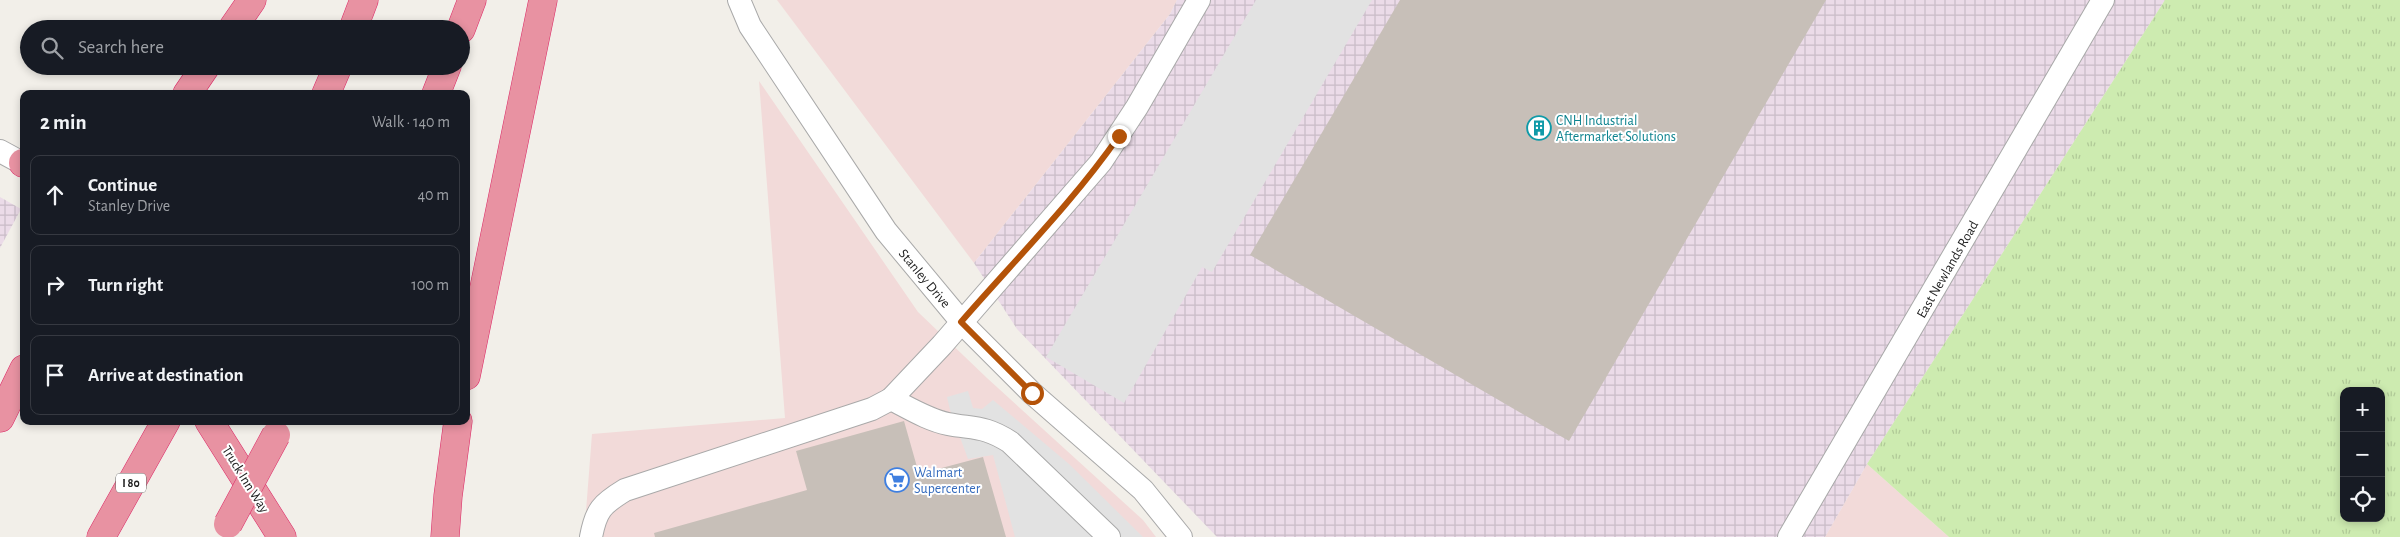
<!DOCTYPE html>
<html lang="en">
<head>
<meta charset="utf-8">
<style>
	:root { --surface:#171b24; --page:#20242c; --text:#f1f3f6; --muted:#9ea1a6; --line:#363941 }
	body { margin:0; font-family:"Alegreya Sans",sans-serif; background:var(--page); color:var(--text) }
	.controls { position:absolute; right:15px; bottom:15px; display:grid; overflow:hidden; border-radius:10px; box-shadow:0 2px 8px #0003 }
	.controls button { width:45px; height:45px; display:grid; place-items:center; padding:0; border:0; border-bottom:1px solid var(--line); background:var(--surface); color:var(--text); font:25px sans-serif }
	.stop { position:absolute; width:15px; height:15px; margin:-11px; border:4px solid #b45309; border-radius:50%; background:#fff }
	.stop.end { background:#b45309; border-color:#fff; box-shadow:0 1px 5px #0008 }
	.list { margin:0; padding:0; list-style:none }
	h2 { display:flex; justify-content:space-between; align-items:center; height:65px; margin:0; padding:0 20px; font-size:21px }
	h2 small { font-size:16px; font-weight:400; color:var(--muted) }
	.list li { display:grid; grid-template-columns:32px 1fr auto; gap:15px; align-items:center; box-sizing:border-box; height:80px; margin:0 10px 10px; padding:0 10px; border:1px solid var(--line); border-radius:10px }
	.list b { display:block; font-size:19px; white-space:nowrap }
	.list p { margin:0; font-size:16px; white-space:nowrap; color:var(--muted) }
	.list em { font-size:16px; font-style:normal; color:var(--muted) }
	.icon { flex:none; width:28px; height:28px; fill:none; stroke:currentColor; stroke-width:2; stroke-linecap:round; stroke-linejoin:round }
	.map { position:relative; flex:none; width:2400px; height:537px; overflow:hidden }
	.search { position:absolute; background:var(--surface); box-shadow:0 2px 8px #0003; left:20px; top:20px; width:450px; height:55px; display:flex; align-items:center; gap:12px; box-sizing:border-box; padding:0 18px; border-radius:28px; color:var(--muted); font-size:19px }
	.panel { position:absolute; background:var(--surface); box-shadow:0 2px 8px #0003; left:20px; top:90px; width:450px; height:335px; border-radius:10px }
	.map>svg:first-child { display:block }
</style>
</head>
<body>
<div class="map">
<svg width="2400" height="537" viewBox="0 0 2400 537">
	<defs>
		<pattern id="industrial-grid" width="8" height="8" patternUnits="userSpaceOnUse" patternTransform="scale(1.25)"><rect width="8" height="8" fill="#ebdbe8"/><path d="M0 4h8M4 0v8" fill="none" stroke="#c9bcc7"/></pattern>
		<pattern id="grass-tufts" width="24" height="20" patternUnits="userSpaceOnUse" patternTransform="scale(1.25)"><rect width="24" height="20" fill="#cdebb0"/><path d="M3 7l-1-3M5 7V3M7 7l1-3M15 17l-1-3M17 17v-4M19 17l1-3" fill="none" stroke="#b0c997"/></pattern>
	</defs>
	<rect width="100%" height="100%" fill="#f2efe9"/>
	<!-- commercial -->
	<g fill="#f2dad9">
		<path d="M 777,0 L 1177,0 L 1170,14 L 974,263 Z"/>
		<path d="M 759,81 L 918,312 L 987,378 L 1143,520 L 1156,537 L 584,537 L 592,434 L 785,418 Z"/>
		<path d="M 1867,464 L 1949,537 L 1825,537 Z"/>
	</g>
	<!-- industrial -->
	<g fill="url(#industrial-grid)">
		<path d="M 1177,0 L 2165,0 L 1867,464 L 1825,537 L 1217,537 L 1017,329 L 974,263 L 1170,14 Z"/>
		<path d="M 0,197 L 21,209 L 0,248 Z"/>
	</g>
	<!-- grass -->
	<path fill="url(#grass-tufts)" fill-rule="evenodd" d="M 2165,0 L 2400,0 L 2400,537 L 1949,537 L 1867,464 ZM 2344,391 L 2381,391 L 2381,518 L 2344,518 Z"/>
	<!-- parking -->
	<g fill="#e2e2e2">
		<path d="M 1256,0 L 1372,0 L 1212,272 L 1202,267 L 1124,403 L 1046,357 Z"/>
		<path d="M 968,391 L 973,408 L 982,409 L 993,400 L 1069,464 L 1143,537 L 1015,537 L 993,455 L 968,459 L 950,410 L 947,397 Z"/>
	</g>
	<!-- building -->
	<g fill="#c7bfb8">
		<path d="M 1400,0 L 1826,0 L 1569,441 L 1250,255 Z"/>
		<path d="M 904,421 L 919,474 L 983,457 L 1006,537 L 655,537 L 654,533 L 807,490 L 796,451 Z"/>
	</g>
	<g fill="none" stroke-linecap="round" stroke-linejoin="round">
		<!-- minor casing -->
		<g stroke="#a9a9a9" stroke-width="24">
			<g id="minor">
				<path d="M 739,0 L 750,26 L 886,231 L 965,326 L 1032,393 L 1143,490 L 1181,537"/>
				<path d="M 0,151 L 24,164"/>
				<path d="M 891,399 C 909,408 928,420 948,424 C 975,429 985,426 1010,442 L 1109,537"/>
				<path d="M 591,537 C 596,510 602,504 625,490 L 872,409 L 891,399 L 942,345 L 1101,162 L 1137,107 L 1199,0"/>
				<path d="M 1789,537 L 2103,0"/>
			</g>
		</g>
		<!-- highway casing -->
		<g stroke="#dc2a67" stroke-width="29">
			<g id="highway">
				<path d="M 232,29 L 252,0"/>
				<path d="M 353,29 L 364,0"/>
				<path d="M 461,29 L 472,0"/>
				<path d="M 187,94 L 206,66"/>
				<path d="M 326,94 L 338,66"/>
				<path d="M 436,94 L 447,66"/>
				<path d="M 23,163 L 24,163"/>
				<path d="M 466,376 L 543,0"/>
				<path d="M 0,418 L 24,369"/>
				<path d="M 209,421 L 282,537"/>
				<path d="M 101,537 L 166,421"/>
				<path d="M 445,537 L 448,496 L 458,421"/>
			</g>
		</g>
		<!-- minor -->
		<use href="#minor" stroke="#fff" stroke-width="22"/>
		<!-- highway -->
		<use href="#highway" stroke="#e892a2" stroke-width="28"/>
		<!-- highway-bridge casing -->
		<g stroke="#dc2a67" stroke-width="29" stroke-linecap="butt">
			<path id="highway-bridge" d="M 228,524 L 276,435"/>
		</g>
		<!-- highway-bridge -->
		<use href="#highway-bridge" stroke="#e892a2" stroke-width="28"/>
	</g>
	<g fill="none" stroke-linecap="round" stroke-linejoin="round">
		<!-- route -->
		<path stroke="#b45309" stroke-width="6" d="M 1032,393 L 961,322 C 1014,261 1073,202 1119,136"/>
	</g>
	<!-- icons -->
	<defs>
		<g id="building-ring" transform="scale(1.25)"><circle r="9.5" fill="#fff" stroke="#0f9aa8" stroke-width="1.5"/><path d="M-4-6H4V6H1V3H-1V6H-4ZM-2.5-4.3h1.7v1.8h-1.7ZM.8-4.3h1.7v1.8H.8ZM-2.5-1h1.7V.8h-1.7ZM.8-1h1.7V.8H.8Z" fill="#0f9aa8"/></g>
		<g id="supermarket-ring" transform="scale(1.25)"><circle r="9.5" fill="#fff" stroke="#3f7fe0" stroke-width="1.5"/><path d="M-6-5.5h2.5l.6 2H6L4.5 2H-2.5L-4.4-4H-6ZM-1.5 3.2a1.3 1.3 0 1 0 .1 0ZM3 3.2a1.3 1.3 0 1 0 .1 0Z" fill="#3f7fe0"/></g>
	</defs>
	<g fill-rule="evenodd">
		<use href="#building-ring" x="1539" y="128"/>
		<use href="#supermarket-ring" x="897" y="480"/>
	</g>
	<g text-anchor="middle" stroke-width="4" stroke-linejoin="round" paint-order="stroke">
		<!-- shield labels -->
		<rect fill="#fff" stroke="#646464" stroke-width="1" x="116" y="473.5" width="30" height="19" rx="4"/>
		<g font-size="12" font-weight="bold" fill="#222">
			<text x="131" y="487">I 80</text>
		</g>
		<!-- culture labels -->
		<g font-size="14" fill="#0d838f" stroke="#fff" text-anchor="start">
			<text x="1556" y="125">CNH Industrial<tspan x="1556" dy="16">Aftermarket Solutions</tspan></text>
		</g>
		<!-- street labels -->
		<g font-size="14" fill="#222" stroke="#fff">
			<text transform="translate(1947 269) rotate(-60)" y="5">East Newlands Road</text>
			<text transform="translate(925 278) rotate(50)" y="5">Stanley Drive</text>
			<text transform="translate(246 479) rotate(58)" y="5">Truck Inn Way</text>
		</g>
		<!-- shop labels -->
		<g font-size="14" fill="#366cbe" stroke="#fff" text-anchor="start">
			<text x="914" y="477">Walmart<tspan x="914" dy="16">Supercenter</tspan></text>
		</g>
	</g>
</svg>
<div class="controls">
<button>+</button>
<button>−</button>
<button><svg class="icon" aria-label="locate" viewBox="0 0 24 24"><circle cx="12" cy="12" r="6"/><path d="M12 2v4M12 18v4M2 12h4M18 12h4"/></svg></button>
</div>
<div class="stop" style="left:1032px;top:393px"></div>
<div class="stop end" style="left:1119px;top:136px"></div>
<div class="search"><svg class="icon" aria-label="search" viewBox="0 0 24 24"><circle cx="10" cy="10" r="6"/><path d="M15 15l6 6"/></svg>Search here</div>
<section class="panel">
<h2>2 min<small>Walk · 140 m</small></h2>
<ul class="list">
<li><svg class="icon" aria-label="ahead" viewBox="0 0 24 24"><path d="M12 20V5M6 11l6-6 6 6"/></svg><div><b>Continue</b><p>Stanley Drive</p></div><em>40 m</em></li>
<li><svg class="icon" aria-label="right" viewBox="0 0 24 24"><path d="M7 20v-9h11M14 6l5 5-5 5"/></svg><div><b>Turn right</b></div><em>100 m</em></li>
<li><svg class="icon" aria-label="arrive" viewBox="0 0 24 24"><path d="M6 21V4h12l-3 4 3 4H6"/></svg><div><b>Arrive at destination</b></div></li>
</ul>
</section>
</div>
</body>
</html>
